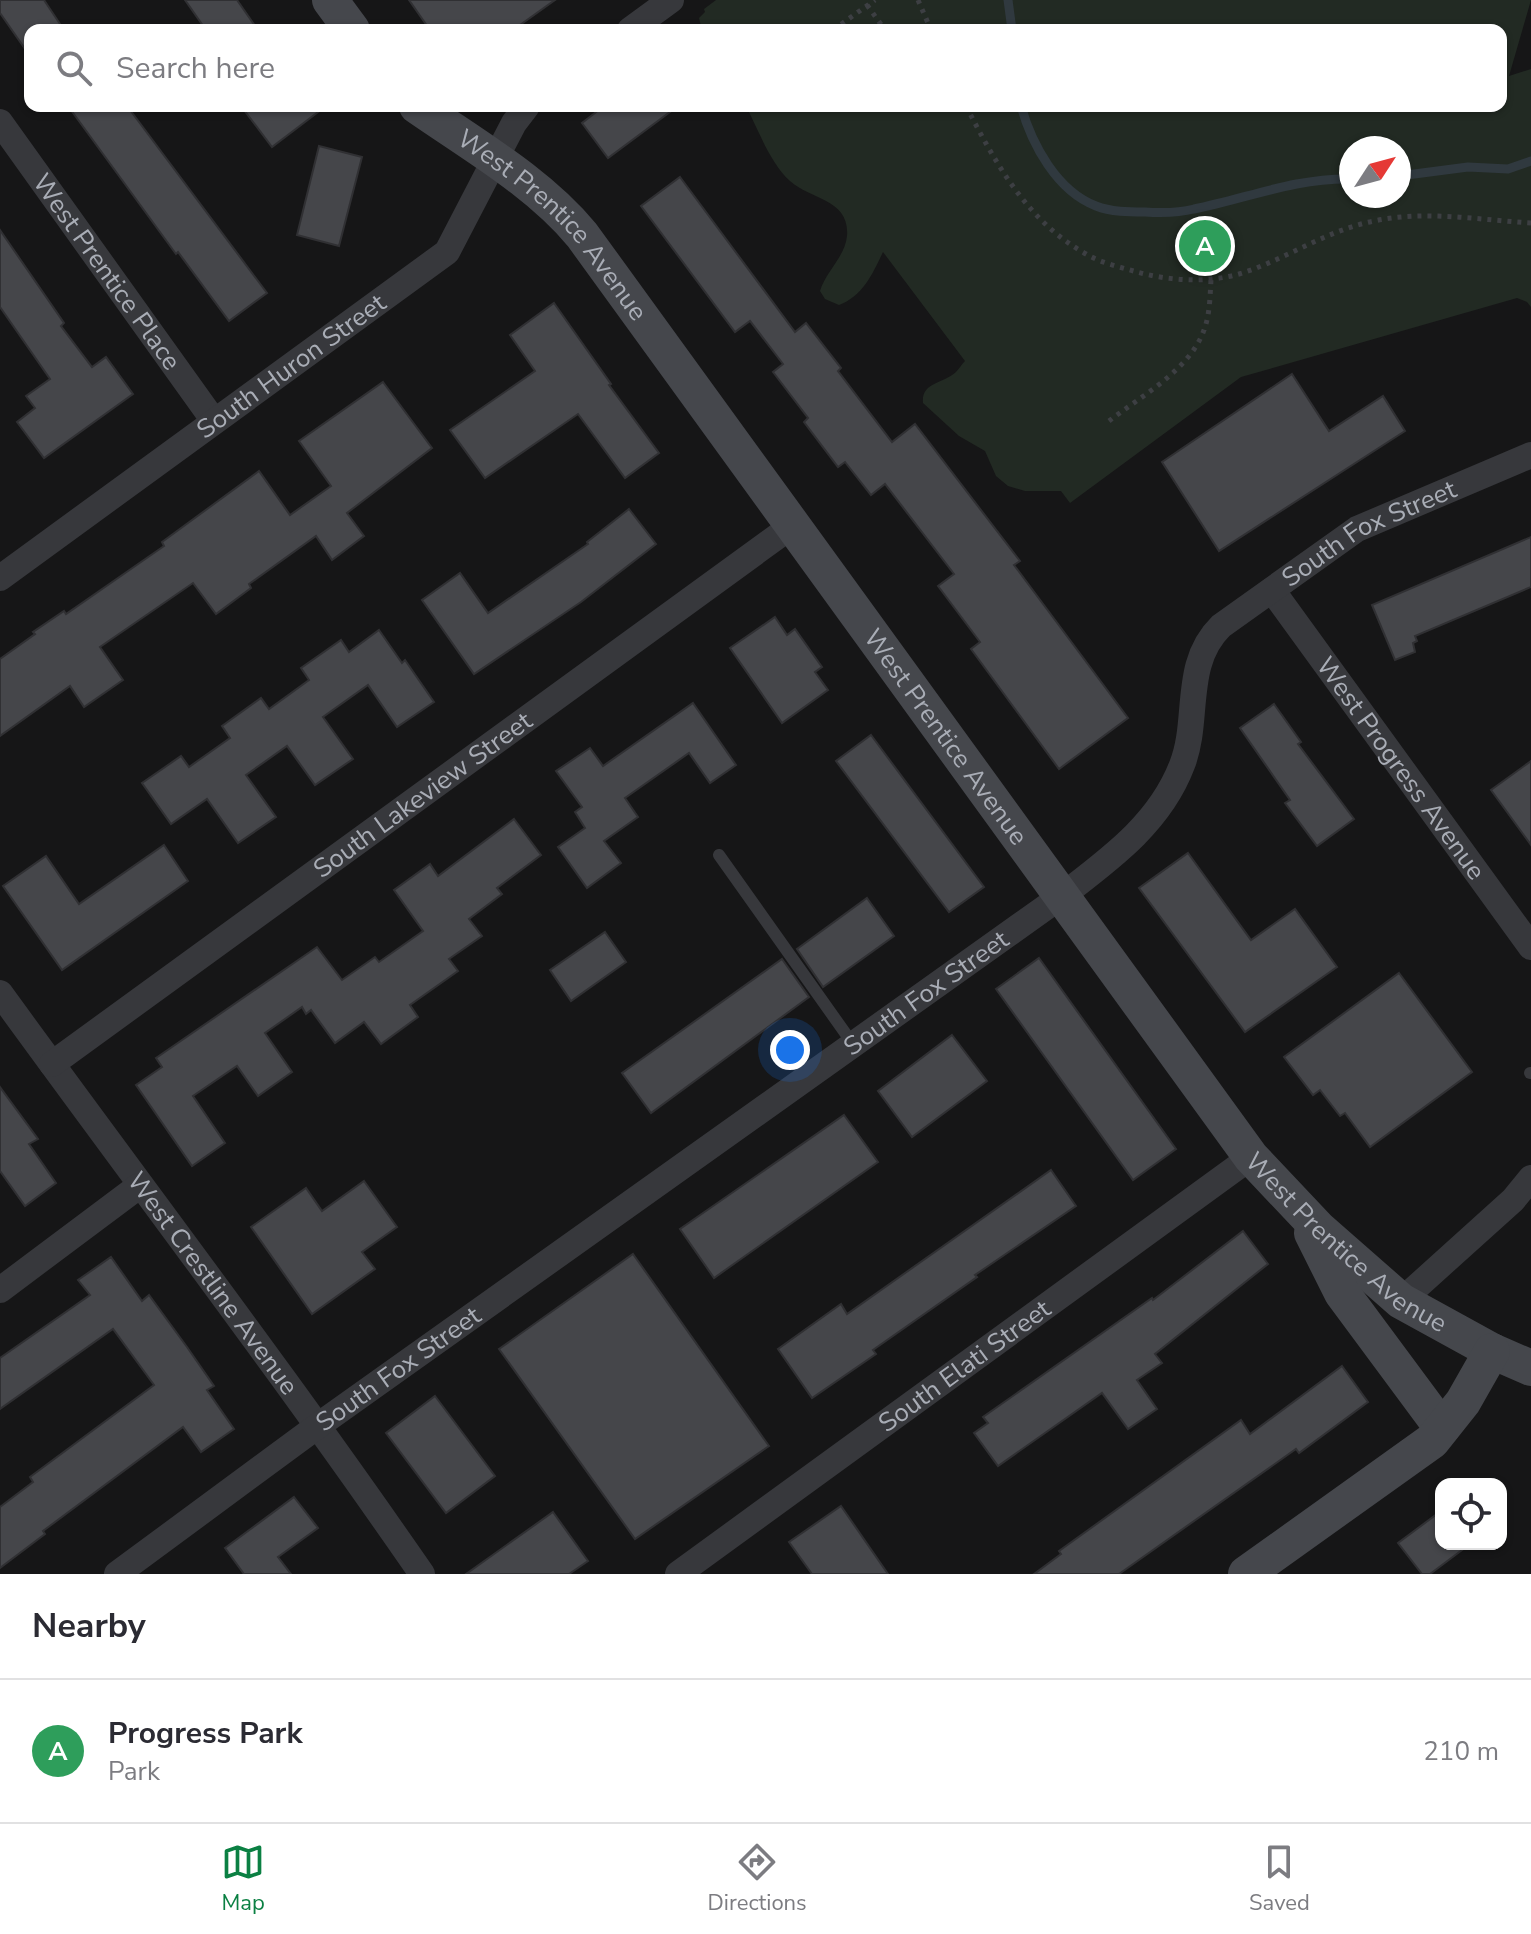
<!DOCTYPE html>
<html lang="en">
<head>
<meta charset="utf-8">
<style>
	:root { --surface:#fff; --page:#f2f2f3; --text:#2b2b33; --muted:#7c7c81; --line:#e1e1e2; --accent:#0b8043 }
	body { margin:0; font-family:"Nunito Sans",sans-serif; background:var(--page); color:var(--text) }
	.controls { position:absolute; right:24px; bottom:24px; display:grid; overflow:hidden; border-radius:16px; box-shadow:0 2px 6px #0004 }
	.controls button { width:72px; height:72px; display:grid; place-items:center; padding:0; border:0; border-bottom:2px solid var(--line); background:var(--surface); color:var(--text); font:40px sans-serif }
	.compass { position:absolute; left:1339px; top:136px; width:72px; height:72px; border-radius:50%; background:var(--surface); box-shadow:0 2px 6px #0004; rotate:54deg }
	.you { position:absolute; left:790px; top:1050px; width:28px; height:28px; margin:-20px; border:6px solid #fff; border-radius:50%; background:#1a73e8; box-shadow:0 0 0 12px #1a73e833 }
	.badge { display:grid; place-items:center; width:52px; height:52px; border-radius:50%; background:var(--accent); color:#fff; font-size:26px; font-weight:700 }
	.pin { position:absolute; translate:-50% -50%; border:4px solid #fff; box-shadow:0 2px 8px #0006 }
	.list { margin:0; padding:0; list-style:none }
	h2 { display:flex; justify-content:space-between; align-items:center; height:104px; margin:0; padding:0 32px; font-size:34px }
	h2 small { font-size:26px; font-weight:400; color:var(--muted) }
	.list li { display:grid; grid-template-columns:52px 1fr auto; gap:24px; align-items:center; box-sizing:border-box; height:144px; padding:0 32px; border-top:2px solid var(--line) }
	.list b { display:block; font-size:30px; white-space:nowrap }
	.list p { margin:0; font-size:26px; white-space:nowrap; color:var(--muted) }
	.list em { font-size:26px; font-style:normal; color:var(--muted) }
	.icon { flex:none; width:44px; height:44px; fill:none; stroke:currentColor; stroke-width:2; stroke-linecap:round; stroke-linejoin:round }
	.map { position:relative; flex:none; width:1531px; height:1574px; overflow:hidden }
	.search { position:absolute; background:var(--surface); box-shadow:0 2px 6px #0004; left:24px; right:24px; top:24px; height:88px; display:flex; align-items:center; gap:20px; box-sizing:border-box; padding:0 28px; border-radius:16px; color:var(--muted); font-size:30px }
	.sheet { height:248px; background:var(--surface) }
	nav { display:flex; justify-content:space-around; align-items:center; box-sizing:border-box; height:112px; border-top:2px solid var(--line); background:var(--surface); font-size:22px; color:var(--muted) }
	nav a { display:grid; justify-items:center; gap:4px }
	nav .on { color:var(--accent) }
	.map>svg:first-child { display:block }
</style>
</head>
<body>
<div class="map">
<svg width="1531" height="1574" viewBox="0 0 1531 1574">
	<rect width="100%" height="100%" fill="#161617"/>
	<!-- green -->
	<path fill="#222a23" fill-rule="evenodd" d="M 716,0 L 1531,0 L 1509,76 L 1531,69 L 1531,307 L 1527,302 L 1517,298 L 1241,377 L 1070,503 L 1061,491 L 1025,491 L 1008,486 L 996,476 L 985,451 L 959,436 L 923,403 C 921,382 943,384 956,372 C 959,369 961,365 965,361 L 883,252 C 873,273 863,296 839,305 L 825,299 L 820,291 C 826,271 845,257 847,236 C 850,199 811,200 790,181 C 770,163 758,129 746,106 L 1501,106 L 1501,30 L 702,30 L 699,18 L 705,12 L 704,9 ZM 1351,148 L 1399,148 L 1399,196 L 1351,196 Z"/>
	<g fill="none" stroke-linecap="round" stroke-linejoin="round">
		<!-- stream -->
		<g stroke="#30393f" stroke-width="9">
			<path d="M 1008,0 L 1012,30"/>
			<path d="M 1021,106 C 1032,145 1057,191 1096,206 C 1111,212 1129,212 1145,212 C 1161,213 1178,213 1194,209 C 1249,198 1294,178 1351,179"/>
			<path d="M 1399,176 L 1468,167 L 1508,169 L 1531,161"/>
		</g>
	</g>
	<!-- building -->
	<g fill="#45464a" stroke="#303033" stroke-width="2">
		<path d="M 0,0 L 44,0 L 64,30 L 30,30 L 30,56 L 0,13 Z"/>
		<path d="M 185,0 L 237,0 L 258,30 L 206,30 Z"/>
		<path d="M 409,0 L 555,0 L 513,30 L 430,30 Z"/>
		<path d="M 68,106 L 127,106 L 267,293 L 229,321 L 178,252 L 176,254 Z"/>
		<path d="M 241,106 L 326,106 L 272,147 Z"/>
		<path d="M 604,106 L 678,106 L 608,158 L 582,123 Z"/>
		<path d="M 319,146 L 362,157 L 339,246 L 297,235 Z"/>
		<path d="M 680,177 L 795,332 L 806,323 L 841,368 L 838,371 L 892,442 L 915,424 L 1020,561 L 1014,565 L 1128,718 L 1059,769 L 971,649 L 980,642 L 938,586 L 954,574 L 885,484 L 871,495 L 845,462 L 838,467 L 804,422 L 808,418 L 773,372 L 783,364 L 750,321 L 735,332 L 641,206 Z"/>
		<path d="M 0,230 L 64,323 L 61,326 L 92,367 L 106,357 L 133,394 L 44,458 L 17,422 L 35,408 L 26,396 L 50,379 L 0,307 Z"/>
		<path d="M 554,303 L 611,384 L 609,385 L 659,453 L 625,478 L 578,414 L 485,478 L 450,430 L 535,371 L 510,335 Z"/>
		<path d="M 1292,374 L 1329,431 L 1383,396 L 1405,431 L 1219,551 L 1162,462 Z"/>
		<path d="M 383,382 L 432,448 L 347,513 L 364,536 L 332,560 L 316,536 L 249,584 L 251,588 L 216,614 L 193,583 L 100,647 L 123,680 L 84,707 L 70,686 L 0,736 L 0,659 L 35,634 L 33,632 L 64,611 L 66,614 L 164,546 L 162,542 L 259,471 L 290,515 L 331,486 L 299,441 Z"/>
		<path d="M 629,509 L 656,544 L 581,602 L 474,674 L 422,600 L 460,573 L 488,613 L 588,544 L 587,542 Z"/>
		<path d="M 1531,537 L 1531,587 L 1415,636 L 1417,641 L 1413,643 L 1415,652 L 1395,660 L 1372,605 Z"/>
		<path d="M 775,617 L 787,635 L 795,629 L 822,667 L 815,672 L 828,690 L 782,723 L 730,648 Z"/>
		<path d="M 379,630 L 402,663 L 405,660 L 434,702 L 397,727 L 368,685 L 323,717 L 353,759 L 315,785 L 287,746 L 246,775 L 276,817 L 238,843 L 207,799 L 171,824 L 142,783 L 181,756 L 189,767 L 230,738 L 222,726 L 261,698 L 269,709 L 309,680 L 301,668 L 341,640 L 349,652 Z"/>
		<path d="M 693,703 L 736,765 L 710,783 L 689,753 L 625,798 L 638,817 L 604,841 L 621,863 L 587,888 L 558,847 L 585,828 L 575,812 L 582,807 L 556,771 L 590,748 L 603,766 Z"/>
		<path d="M 1274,704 L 1301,742 L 1298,744 L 1354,819 L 1317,846 L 1285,803 L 1290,800 L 1240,728 Z"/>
		<path d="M 871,735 L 984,887 L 949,912 L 836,761 Z"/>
		<path d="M 1531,761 L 1531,845 L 1491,790 Z"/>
		<path d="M 514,819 L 541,855 L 497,888 L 502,894 L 469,919 L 482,936 L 449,959 L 458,971 L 410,1005 L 418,1017 L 381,1044 L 364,1022 L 335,1043 L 311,1010 L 306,1014 L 302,1007 L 265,1033 L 292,1072 L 258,1096 L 237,1066 L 193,1096 L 225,1143 L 192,1166 L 136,1085 L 162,1067 L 156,1058 L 317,947 L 342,980 L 375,957 L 379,962 L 423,931 L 394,890 L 430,864 L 438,876 Z"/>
		<path d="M 164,845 L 188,881 L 62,970 L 3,886 L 46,856 L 79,904 Z"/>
		<path d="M 1188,853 L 1251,940 L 1295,909 L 1337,967 L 1245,1032 L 1139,888 Z"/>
		<path d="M 867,898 L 894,936 L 823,987 L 797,949 Z"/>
		<path d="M 605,932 L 626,962 L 571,1001 L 550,970 Z"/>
		<path d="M 1039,958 L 1176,1149 L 1133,1180 L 996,989 Z"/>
		<path d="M 782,959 L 809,997 L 651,1113 L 622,1073 Z"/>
		<path d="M 1399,973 L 1472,1072 L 1370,1147 L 1345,1113 L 1340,1116 L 1320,1090 L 1313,1095 L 1284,1057 Z"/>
		<path d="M 952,1035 L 987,1081 L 912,1137 L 878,1091 Z"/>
		<path d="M 0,1087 L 38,1139 L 29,1144 L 56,1183 L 25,1206 L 0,1171 Z"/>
		<path d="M 844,1115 L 878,1162 L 714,1278 L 680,1229 Z"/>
		<path d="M 1051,1170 L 1076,1206 L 975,1275 L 977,1277 L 873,1350 L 876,1354 L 812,1398 L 778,1349 L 841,1304 L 847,1314 Z"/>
		<path d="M 364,1181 L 397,1227 L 362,1252 L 375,1269 L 312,1314 L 251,1227 L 306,1188 L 322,1211 Z"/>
		<path d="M 1243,1231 L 1268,1264 L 1155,1354 L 1162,1363 L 1137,1380 L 1157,1409 L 1128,1429 L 1102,1393 L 998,1466 L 974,1433 L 988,1423 L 983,1417 L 1152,1298 L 1153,1300 Z"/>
		<path d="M 633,1254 L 769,1446 L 635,1539 L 499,1349 Z"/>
		<path d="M 111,1257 L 142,1301 L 149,1295 L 187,1347 L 214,1386 L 207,1390 L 234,1429 L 201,1452 L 183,1427 L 43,1531 L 45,1534 L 0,1568 L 0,1507 L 33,1482 L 30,1477 L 154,1385 L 113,1329 L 0,1409 L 0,1358 L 90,1295 L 78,1280 Z"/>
		<path d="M 1342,1366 L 1368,1402 L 1299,1453 L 1296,1449 L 1119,1574 L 1034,1574 L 1061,1554 L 1059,1551 L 1241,1420 L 1250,1434 Z"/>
		<path d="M 435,1396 L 495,1476 L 446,1513 L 386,1433 Z"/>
		<path d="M 294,1497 L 318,1528 L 278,1557 L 291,1574 L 244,1574 L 225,1548 Z"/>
		<path d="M 841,1506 L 888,1574 L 812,1574 L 789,1542 Z"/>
		<path d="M 1441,1511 L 1441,1544 L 1470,1544 L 1430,1574 L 1422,1574 L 1398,1543 Z"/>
		<path d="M 553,1512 L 588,1561 L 569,1574 L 466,1574 Z"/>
	</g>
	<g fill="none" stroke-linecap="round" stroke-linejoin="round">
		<!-- path -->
		<g stroke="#3d3f43" stroke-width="5" stroke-dasharray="4 6" stroke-linecap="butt">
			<path d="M 918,0 L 931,30"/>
			<path d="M 867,5 L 885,30"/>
			<path d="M 833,30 L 875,0"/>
			<path d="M 966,106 C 996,164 1027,221 1086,254 C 1101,263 1120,267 1137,272 C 1170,281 1207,283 1239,274 C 1285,260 1327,230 1374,221 C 1425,210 1480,220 1531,223"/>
			<path d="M 1109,421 C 1141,396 1190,370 1204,330 C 1210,314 1210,296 1211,280"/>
		</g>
		<!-- lane -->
		<g stroke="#37383c" stroke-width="12">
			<path d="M 719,855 L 853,1044"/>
			<path d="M 1530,1073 L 1531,1073"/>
		</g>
		<!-- street -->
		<g stroke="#37383c" stroke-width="26">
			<path d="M 630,30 L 671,0"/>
			<path id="s1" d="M 0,122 L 214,421"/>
			<path id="s2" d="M 0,578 L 447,252 L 514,123 L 527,106"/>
			<path id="s3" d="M 1272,590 L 1531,947"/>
			<path id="s4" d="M 0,993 C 141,1187 286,1377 422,1574"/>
			<path id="s5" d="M 52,1064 L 793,525"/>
			<path d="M 0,1290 L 139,1186"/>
			<path d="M 1401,1301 L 1513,1200 L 1531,1178"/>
			<path id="s6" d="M 117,1574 L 319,1425 L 1063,895 C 1110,859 1160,823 1182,765 C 1200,720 1182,664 1221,626 L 1357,529 L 1531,455"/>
			<path id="s7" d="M 678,1574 L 1251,1157"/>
		</g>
		<!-- secondary -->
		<g stroke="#45474c" stroke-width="36">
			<path d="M 330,0 L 352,30"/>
			<path id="s8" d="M 417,106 C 473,145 538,182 582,235 L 1251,1157 L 1319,1229 L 1401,1301 L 1492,1351 L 1531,1368"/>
			<path d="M 1312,1233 L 1342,1293 L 1442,1428"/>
			<path d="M 1246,1574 L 1432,1441 L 1463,1402 L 1492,1351"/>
		</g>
	</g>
	<g text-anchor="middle" stroke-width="6" stroke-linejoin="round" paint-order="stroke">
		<!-- street labels -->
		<g font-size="26" fill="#a9adb6" stroke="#111112">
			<text dy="9" stroke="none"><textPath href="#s8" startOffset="182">West Prentice Avenue</textPath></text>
			<text dy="9" stroke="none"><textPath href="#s1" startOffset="184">West Prentice Place</textPath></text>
			<text dy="9" stroke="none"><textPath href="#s2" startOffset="360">South Huron Street</textPath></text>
			<text dy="9" stroke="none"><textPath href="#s6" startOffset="1666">South Fox Street</textPath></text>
			<text dy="9" stroke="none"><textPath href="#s8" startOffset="830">West Prentice Avenue</textPath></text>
			<text dy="9" stroke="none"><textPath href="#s3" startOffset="220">West Progress Avenue</textPath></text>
			<text dy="9" stroke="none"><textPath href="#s5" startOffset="458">South Lakeview Street</textPath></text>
			<text dy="9" stroke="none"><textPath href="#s6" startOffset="996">South Fox Street</textPath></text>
			<text dy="9" stroke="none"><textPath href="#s8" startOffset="1478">West Prentice Avenue</textPath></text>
			<text dy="9" stroke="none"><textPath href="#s4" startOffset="360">West Crestline Avenue</textPath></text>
			<text dy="9" stroke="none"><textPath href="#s7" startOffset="354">South Elati Street</textPath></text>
			<text dy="9" stroke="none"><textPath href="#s6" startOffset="348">South Fox Street</textPath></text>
		</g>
	</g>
</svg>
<div class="controls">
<button><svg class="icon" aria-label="locate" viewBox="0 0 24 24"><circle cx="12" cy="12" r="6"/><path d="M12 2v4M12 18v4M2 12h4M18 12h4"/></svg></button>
</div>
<svg class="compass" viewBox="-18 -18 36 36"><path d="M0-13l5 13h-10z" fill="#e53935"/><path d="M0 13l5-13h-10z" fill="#7c7c81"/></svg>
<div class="you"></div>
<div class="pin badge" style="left:1205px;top:246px;background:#2e9e5b">A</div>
<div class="search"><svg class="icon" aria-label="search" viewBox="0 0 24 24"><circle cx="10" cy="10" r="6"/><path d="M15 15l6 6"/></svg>Search here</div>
</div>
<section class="sheet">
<h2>Nearby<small></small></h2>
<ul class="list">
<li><span class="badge" style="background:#2e9e5b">A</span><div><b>Progress Park</b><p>Park</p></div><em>210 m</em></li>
</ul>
</section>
<nav>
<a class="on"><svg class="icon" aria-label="map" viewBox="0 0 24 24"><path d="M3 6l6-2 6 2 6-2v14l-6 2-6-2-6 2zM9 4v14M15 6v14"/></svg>Map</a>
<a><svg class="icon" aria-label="directions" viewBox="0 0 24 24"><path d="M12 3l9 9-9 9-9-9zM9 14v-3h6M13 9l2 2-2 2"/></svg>Directions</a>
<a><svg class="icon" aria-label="saved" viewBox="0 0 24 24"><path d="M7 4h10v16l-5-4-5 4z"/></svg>Saved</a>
</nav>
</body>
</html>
